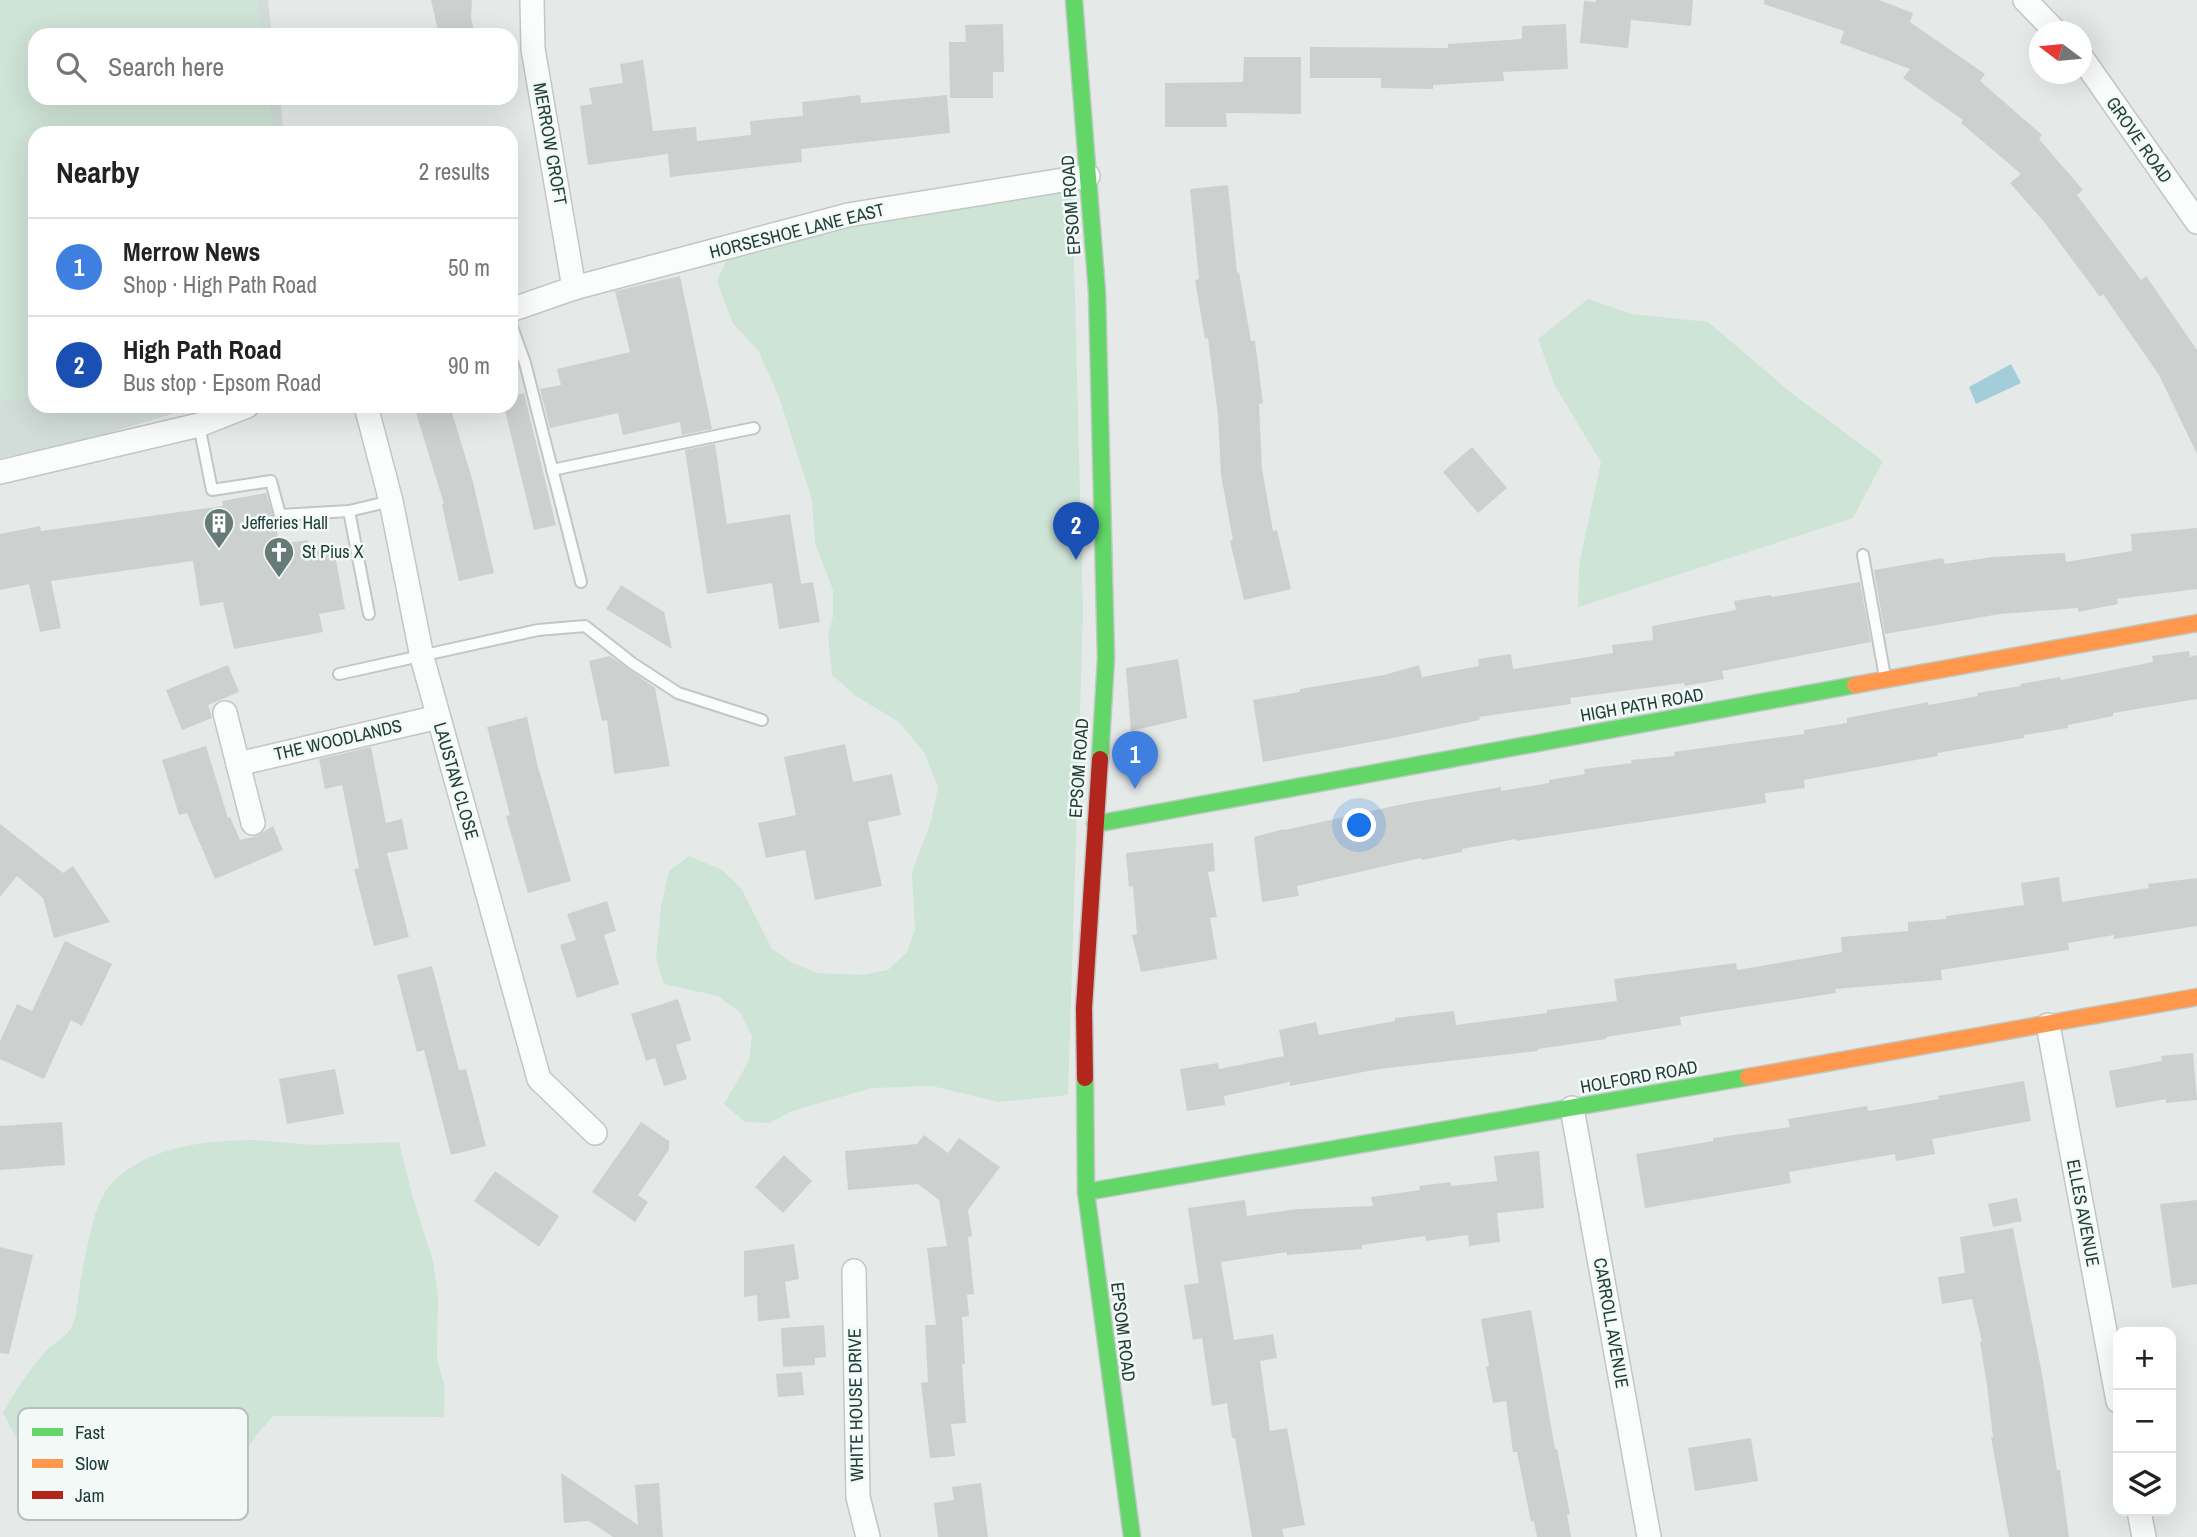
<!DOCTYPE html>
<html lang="en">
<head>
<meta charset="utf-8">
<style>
	:root { --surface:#fff; --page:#f2f2f2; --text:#222; --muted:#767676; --line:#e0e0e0; --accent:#b45309 }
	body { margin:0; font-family:"Archivo Narrow",sans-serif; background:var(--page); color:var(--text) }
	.controls { position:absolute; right:21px; bottom:21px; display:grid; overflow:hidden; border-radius:14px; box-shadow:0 7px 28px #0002 }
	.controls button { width:63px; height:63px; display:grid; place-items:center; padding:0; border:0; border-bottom:2px solid var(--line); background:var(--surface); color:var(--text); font:35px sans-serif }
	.compass { position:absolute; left:2029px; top:21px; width:63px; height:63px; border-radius:50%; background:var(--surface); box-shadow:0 7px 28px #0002; rotate:286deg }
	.you { position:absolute; left:1360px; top:826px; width:24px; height:24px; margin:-18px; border:5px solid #fff; border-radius:50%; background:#1a73e8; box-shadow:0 0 0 10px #1a73e833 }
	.badge { display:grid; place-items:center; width:46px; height:46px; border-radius:50%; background:var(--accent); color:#fff; font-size:23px; font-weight:700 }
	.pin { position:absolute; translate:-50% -58px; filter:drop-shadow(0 2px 4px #0008) }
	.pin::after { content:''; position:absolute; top:37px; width:24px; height:21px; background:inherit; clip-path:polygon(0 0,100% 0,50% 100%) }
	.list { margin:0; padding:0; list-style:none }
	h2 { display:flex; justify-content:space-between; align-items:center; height:91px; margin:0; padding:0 28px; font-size:30px }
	h2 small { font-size:23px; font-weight:400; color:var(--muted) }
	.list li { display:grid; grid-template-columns:46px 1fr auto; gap:21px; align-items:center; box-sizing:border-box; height:98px; padding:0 28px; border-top:2px solid var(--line) }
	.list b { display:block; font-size:26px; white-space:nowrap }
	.list p { margin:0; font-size:23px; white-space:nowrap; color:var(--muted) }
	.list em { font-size:23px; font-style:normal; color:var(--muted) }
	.icon { flex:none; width:38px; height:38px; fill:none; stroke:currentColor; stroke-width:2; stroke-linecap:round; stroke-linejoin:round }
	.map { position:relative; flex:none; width:2197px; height:1537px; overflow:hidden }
	.search { position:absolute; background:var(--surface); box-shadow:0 7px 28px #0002; left:28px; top:28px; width:490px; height:77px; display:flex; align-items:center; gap:18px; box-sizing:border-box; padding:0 24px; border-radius:21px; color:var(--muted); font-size:26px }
	.panel { position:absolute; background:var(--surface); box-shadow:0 7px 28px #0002; left:28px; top:126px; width:490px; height:287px; border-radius:21px }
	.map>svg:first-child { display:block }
</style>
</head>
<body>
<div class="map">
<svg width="2197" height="1537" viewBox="0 0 2197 1537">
	<rect width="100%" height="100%" fill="#e5eae8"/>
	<!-- built -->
	<path fill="#d2dcd9" d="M 0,0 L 268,0 L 272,35 L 35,35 L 35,98 L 280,98 L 284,133 L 35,133 L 35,406 L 199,406 L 78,442 L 0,458 Z"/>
	<!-- green -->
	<g fill="#cee4d6">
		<path d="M 0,0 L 258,0 L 262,35 L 35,35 L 35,98 L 269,98 L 273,133 L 35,133 L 35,396 L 0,402 Z"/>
		<path d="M 1072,179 L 1083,612 L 1068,1095 L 998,1102 L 932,1086 L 872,1088 L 792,1111 L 770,1123 L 745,1122 L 724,1104 L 749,1061 L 752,1036 L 741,1013 L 718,996 L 664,984 L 656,959 L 661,906 L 669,871 L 689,856 L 722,870 L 741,888 L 772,949 L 793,963 L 817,973 L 862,975 L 888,970 L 907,952 L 915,930 L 912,872 L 931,821 L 938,787 L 924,752 L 899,722 L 856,696 L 832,675 L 828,635 L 833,616 L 833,590 L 815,543 L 812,500 L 779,397 L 758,350 L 733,324 L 717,281 L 733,246 Z"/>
		<path d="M 1588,299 L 1632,314 L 1708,322 L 1794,395 L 1883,461 L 1853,518 L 1578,607 L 1579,565 L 1601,462 L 1555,386 L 1538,339 Z"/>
		<path d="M 255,1140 L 313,1145 L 399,1142 L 413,1198 L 433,1261 L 438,1295 L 437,1359 L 445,1388 L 444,1417 L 273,1416 L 255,1437 L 240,1461 L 211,1479 L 157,1451 L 116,1441 L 83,1457 L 46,1456 L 17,1439 L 3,1413 C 15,1391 29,1370 45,1352 C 53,1343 67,1337 72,1326 C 78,1312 77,1299 80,1285 C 82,1269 86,1253 89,1238 C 93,1220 99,1197 111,1184 C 148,1145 205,1141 255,1140 Z"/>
	</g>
	<!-- water -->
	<path fill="#a4cdda" d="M 2011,364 L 2021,383 L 1976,404 L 1969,387 Z"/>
	<!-- building -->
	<g fill="#ccd1d0">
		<path d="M 431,0 L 472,0 L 471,17 L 475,35 L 439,35 Z"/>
		<path d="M 1596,0 L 1693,0 L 1691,26 L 1631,20 L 1628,48 L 1580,43 L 1584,1 L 1596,2 Z"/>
		<path d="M 1764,0 L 1879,0 L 1913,13 L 1910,22 L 1985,74 L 1980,81 L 2042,135 L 2039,139 L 2083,190 L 2077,195 L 2141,280 L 2146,276 L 2197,350 L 2197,454 L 2159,375 L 2103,294 L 2100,297 L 2045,223 L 2010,183 L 2021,174 L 1961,123 L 1963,120 L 1903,78 L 1910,69 L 1840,43 L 1844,31 L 1764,4 Z"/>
		<path d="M 1003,24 L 1004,72 L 993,72 L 993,98 L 950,98 L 949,42 L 966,42 L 965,25 Z"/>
		<path d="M 1566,24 L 1568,69 L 1503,72 L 1504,81 L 1433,85 L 1433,89 L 1381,88 L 1381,78 L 1310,78 L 1310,47 L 1448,48 L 1448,44 L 1522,39 L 1522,26 Z"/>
		<path d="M 1244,57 L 1301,57 L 1301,114 L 1226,113 L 1227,127 L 1165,127 L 1165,83 L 1243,82 Z"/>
		<path d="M 643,60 L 653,131 L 696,127 L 697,141 L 751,135 L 750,121 L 803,116 L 802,102 L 860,95 L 861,103 L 947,95 L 950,133 L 801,149 L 802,162 L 670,177 L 668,154 L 588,165 L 580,106 L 592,104 L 589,88 L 623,83 L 620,64 Z"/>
		<path d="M 1228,185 L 1237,273 L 1239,272 L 1251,341 L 1255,341 L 1263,403 L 1259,404 L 1262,469 L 1273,531 L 1277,530 L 1291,589 L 1244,600 L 1230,541 L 1233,540 L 1221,475 L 1218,416 L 1208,338 L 1205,339 L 1195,280 L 1199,279 L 1190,189 Z"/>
		<path d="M 680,276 L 712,429 L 682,435 L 680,422 L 623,435 L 618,413 L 550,428 L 540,389 L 561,385 L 557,369 L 630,352 L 615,291 Z"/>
		<path d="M 524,393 L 556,525 L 534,530 L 504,406 L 511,406 L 511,396 Z"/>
		<path d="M 414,406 L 450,406 L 473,482 L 494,573 L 459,581 L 442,505 L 444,504 Z"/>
		<path d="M 715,444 L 727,524 L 790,514 L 801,584 L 813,582 L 820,622 L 779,629 L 772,583 L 707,594 L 685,450 Z"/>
		<path d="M 1472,447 L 1507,488 L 1478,513 L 1443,472 Z"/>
		<path d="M 266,493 L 275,521 L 279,544 L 308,540 L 309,548 L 333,544 L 345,609 L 319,614 L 323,632 L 234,649 L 223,602 L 200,606 L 193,561 L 51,581 L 61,628 L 40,632 L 29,584 L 0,590 L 0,534 L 40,526 L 41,531 L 223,506 L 222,501 Z"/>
		<path d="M 2197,528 L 2197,589 L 2117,599 L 2118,604 L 2078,612 L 2078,608 L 2000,614 L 1885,634 L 1874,570 L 1943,558 L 1945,564 L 1992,557 L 2065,553 L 2066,562 L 2132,551 L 2131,534 Z"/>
		<path d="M 1860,582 L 1871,642 L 1722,671 L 1724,679 L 1685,686 L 1684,683 L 1570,698 L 1571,704 L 1479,717 L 1480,720 L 1398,737 L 1263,762 L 1253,700 L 1300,692 L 1300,689 L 1384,675 L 1419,665 L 1422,677 L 1479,666 L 1478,659 L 1511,654 L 1513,669 L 1613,653 L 1612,645 L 1653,640 L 1652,626 L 1736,610 L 1734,601 L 1771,595 L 1772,597 Z"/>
		<path d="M 621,585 L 664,612 L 672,649 L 606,609 Z"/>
		<path d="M 2189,651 L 2190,657 L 2197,655 L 2197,699 L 2113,713 L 2113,716 L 2068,725 L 2068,728 L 2024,735 L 2024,738 L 1937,753 L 1938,756 L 1804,780 L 1805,788 L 1765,793 L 1766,803 L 1516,841 L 1516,839 L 1462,849 L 1462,852 L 1422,860 L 1421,858 L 1297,886 L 1299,896 L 1262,902 L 1254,837 L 1284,829 L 1285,830 L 1403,804 L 1501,787 L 1501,791 L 1549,783 L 1549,780 L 1585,774 L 1584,769 L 1632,763 L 1631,760 L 1675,756 L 1674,752 L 1804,734 L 1804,730 L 1847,723 L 1847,718 L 1928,702 L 1929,705 L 1978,696 L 1977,693 L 2021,686 L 2020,684 L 2060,677 L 2061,680 L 2153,662 L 2152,656 Z"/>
		<path d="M 610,656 L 655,688 L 670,766 L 614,774 L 607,720 L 602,721 L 589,661 Z"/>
		<path d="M 1178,659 L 1187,718 L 1131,731 L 1126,668 Z"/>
		<path d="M 228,665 L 239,692 L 208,705 L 212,718 L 182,730 L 166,690 Z"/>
		<path d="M 527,717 L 538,767 L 571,881 L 528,893 L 506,816 L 510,815 L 487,727 Z"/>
		<path d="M 845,744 L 853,782 L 892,774 L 901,815 L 868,822 L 882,886 L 815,900 L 805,850 L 766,858 L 758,823 L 796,815 L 784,757 Z"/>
		<path d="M 206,746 L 228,818 L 230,817 L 240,840 L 257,836 L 273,826 L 283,850 L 215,879 L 187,813 L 179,815 L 162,760 Z"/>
		<path d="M 371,747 L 386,823 L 402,819 L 408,849 L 387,853 L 409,937 L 374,946 L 354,869 L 359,868 L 342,785 L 325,789 L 319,759 Z"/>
		<path d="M 0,824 L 63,873 L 73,866 L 110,922 L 54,938 L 43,898 L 17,876 L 0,897 Z"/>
		<path d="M 1213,843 L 1215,871 L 1208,872 L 1217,917 L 1210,918 L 1217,959 L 1141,972 L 1132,935 L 1137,934 L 1133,886 L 1129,887 L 1126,853 Z"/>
		<path d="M 2059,877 L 2062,902 L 2149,888 L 2148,884 L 2197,878 L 2197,926 L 2114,939 L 2114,935 L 2068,943 L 2069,950 L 1941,970 L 1942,980 L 1835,989 L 1836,993 L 1680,1017 L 1681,1025 L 1606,1037 L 1606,1039 L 1538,1049 L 1538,1051 L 1379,1069 L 1290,1086 L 1290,1082 L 1224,1096 L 1225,1105 L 1187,1111 L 1180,1069 L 1218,1063 L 1219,1069 L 1284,1056 L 1279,1030 L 1316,1022 L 1319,1035 L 1395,1021 L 1395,1018 L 1454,1011 L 1456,1025 L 1547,1013 L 1547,1010 L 1617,1001 L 1614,979 L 1736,963 L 1737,970 L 1842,952 L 1841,937 L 1908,931 L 1908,922 L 1946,919 L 1946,916 L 2024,905 L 2021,883 Z"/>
		<path d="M 607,901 L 616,931 L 604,935 L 619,984 L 577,998 L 560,945 L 576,940 L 567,914 Z"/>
		<path d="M 65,941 L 112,964 L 82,1026 L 71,1020 L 44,1079 L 0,1059 L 0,1041 L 17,1004 L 32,1011 Z"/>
		<path d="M 432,966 L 459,1070 L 466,1069 L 486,1146 L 451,1155 L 424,1050 L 417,1052 L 397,975 Z"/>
		<path d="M 678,999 L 691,1040 L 676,1045 L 687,1079 L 664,1086 L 655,1058 L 646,1061 L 631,1014 Z"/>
		<path d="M 2193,1053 L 2197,1100 L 2166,1103 L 2166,1099 L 2116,1108 L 2109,1071 L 2162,1061 L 2161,1056 Z"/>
		<path d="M 335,1069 L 344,1114 L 287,1124 L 279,1079 Z"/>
		<path d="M 2024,1081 L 2031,1121 L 1932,1139 L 1935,1154 L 1896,1161 L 1895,1154 L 1789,1172 L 1791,1183 L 1645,1208 L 1636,1154 L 1713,1141 L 1713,1138 L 1790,1127 L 1788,1119 L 1867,1106 L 1868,1111 L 1939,1099 L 1938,1096 Z"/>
		<path d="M 62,1122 L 65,1165 L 0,1170 L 0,1126 Z"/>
		<path d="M 641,1122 L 669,1141 L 669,1150 L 638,1195 L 648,1202 L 635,1222 L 592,1192 Z"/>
		<path d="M 924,1135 L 948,1153 L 959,1138 L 1000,1167 L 968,1210 L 972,1236 L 968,1237 L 974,1294 L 967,1295 L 969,1316 L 962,1317 L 965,1364 L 962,1364 L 966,1423 L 951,1424 L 955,1456 L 930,1458 L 921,1383 L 928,1382 L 925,1325 L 936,1325 L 927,1248 L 947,1246 L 939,1200 L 918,1184 L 848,1190 L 845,1151 L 917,1144 Z"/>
		<path d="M 1539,1151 L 1544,1208 L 1497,1213 L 1500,1242 L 1469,1246 L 1468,1235 L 1426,1241 L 1425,1236 L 1362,1245 L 1362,1249 L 1287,1255 L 1287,1252 L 1221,1262 L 1234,1340 L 1273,1334 L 1277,1358 L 1260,1361 L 1270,1431 L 1287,1428 L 1305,1525 L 1282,1529 L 1284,1537 L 1252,1537 L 1235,1438 L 1232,1438 L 1227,1403 L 1212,1406 L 1202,1338 L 1193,1340 L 1184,1285 L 1199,1283 L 1188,1208 L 1245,1200 L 1247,1216 L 1298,1209 L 1373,1206 L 1371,1197 L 1420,1190 L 1419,1186 L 1451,1182 L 1451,1186 L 1497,1181 L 1494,1156 Z"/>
		<path d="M 784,1155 L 812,1181 L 783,1213 L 755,1187 Z"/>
		<path d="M 495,1171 L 559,1216 L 539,1247 L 474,1201 Z"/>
		<path d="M 2017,1198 L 2022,1221 L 1993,1227 L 1988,1204 Z"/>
		<path d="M 2197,1200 L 2197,1284 L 2172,1288 L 2160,1204 Z"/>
		<path d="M 2013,1228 L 2042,1374 L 2057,1470 L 2060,1470 L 2069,1537 L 2009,1537 L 1991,1437 L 1993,1437 L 1987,1385 L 1980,1342 L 1982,1342 L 1972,1299 L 1942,1304 L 1938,1277 L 1965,1273 L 1960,1237 Z"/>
		<path d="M 794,1244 L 799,1279 L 785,1282 L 790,1318 L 758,1321 L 757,1295 L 744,1297 L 744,1251 Z"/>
		<path d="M 0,1247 L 33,1255 L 9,1354 L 0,1353 Z"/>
		<path d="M 1531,1310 L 1555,1449 L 1557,1449 L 1570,1514 L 1567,1515 L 1571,1537 L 1537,1537 L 1534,1521 L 1531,1522 L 1517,1452 L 1513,1452 L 1506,1401 L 1493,1403 L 1486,1367 L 1489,1366 L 1481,1319 Z"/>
		<path d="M 824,1325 L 826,1357 L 815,1358 L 815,1365 L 783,1367 L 781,1328 Z"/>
		<path d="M 802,1372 L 804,1395 L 778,1397 L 776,1374 Z"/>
		<path d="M 1751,1438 L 1758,1481 L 1695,1491 L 1688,1448 Z"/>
		<path d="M 561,1473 L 638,1525 L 635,1485 L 659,1483 L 663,1537 L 613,1537 L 589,1521 L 564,1523 Z"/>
		<path d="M 981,1483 L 988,1537 L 938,1537 L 934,1503 L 954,1500 L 952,1487 Z"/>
	</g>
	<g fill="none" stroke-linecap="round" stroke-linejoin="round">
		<!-- lane casing -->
		<g stroke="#c2c7c5" stroke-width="14">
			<g id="lane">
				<path d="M 511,324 L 525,363 L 581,582"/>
				<path d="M 199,425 L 212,490 L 271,481 L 280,515 L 349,511 L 391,501"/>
				<path d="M 552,470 L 754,428"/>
				<path d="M 349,511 L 369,614"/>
				<path d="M 1863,555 L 1885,677"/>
				<path d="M 339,674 L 538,630 L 585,626 L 632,663 L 678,693 L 762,720"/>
			</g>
		</g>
		<!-- street casing -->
		<g stroke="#c2c7c5" stroke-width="26">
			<g id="street">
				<path d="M 532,0 L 533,49 L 574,288"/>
				<path d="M 2025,0 L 2056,32"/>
				<path d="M 2082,58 L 2197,222"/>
				<path d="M 511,310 L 574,288 L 848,215 L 1088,176"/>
				<path d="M 366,406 L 391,501 L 422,657 L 539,1079 L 595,1133"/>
				<path d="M 0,472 L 199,425 L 247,406"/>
				<path d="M 225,713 L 253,823"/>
				<path d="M 238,764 L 438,717"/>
				<path d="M 2048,1025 L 2118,1401"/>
				<path d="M 1572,1108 L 1649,1537"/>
				<path d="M 854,1271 L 858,1497 L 868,1537"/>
				<path d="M 2139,1511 L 2144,1537"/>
			</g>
		</g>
		<!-- fast casing -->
		<g stroke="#c0c8c6" stroke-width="19">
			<g id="fast">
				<path d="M 1074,0 L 1097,292 L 1106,658 L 1100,759"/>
				<path d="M 1095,824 L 1855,685"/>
				<path d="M 1085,1078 L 1086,1192 L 1132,1537"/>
				<path d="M 1086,1192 L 1748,1077"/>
			</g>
		</g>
		<!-- slow casing -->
		<g stroke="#c0c8c6" stroke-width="19">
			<g id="slow">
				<path d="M 1855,685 L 2197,623"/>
				<path d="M 1748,1077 L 2197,997"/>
			</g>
		</g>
		<!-- jam casing -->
		<g stroke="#c0c8c6" stroke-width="19">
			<path id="jam" d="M 1085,1078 L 1084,1008 L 1100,759"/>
		</g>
		<!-- lane -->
		<use href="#lane" stroke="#fbfcfc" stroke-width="10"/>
		<!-- street -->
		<use href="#street" stroke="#fbfcfc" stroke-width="23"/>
		<!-- fast -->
		<use href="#fast" stroke="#63d668" stroke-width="16"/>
		<!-- slow -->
		<use href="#slow" stroke="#ff974d" stroke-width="16"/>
		<!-- jam -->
		<use href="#jam" stroke="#b3261e" stroke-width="16"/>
	</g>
	<!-- icons -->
	<defs>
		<g id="building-pin" transform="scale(1.575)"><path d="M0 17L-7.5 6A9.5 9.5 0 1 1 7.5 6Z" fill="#667b77" stroke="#f3f9f7"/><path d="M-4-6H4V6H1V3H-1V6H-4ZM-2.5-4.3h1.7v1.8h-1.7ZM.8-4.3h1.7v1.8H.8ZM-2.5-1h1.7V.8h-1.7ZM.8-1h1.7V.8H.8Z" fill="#fff"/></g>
		<g id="church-pin" transform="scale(1.575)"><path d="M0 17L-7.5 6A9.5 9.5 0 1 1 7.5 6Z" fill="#667b77" stroke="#f3f9f7"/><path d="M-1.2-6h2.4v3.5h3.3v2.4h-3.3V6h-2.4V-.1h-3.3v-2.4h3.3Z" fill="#fff"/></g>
	</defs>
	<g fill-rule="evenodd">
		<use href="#building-pin" x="219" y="523"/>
		<use href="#church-pin" x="279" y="552"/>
	</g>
	<g text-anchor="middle" stroke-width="5" stroke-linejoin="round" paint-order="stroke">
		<!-- street labels -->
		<g font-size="18" fill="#213f3a" stroke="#f3f9f7">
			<text transform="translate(2139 140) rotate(55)" y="6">GROVE ROAD</text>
			<text transform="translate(550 144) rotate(80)" y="6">MERROW CROFT</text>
			<text transform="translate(1071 205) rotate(-94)" y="6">EPSOM ROAD</text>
			<text transform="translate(797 231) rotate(-14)" y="6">HORSESHOE LANE EAST</text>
			<text transform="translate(1642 705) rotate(-10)" y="6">HIGH PATH ROAD</text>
			<text transform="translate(338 740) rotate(-13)" y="6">THE WOODLANDS</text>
			<text transform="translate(1079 768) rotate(-86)" y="6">EPSOM ROAD</text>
			<text transform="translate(456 781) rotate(74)" y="6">LAUSTAN CLOSE</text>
			<text transform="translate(1639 1077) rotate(-10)" y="6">HOLFORD ROAD</text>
			<text transform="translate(2083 1213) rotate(79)" y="6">ELLES AVENUE</text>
			<text transform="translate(1611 1323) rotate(80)" y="6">CARROLL AVENUE</text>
			<text transform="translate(1123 1332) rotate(83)" y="6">EPSOM ROAD</text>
			<text transform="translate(856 1405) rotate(-91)" y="6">WHITE HOUSE DRIVE</text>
		</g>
		<!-- poi labels -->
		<g font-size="18" fill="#213f3a" stroke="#f3f9f7" text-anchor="start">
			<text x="242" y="529">Jefferies Hall</text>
			<text x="302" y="558">St Pius X</text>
		</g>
	</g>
	<!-- legend -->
	<rect x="18" y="1408" width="230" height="112" rx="10" fill="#f3f9f7" stroke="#b4c1be" stroke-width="2"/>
	<rect x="32" y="1428" width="31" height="8" fill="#63d668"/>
	<rect x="32" y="1459" width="31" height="9" fill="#ff974d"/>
	<rect x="32" y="1491" width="31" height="8" fill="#b3261e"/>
	<g font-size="19" fill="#213f3a">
		<text x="75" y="1439">Fast</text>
		<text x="75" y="1470">Slow</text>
		<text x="75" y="1502">Jam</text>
	</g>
</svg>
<div class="controls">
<button>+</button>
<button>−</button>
<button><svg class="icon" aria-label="layers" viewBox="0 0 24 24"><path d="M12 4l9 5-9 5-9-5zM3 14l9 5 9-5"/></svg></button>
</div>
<svg class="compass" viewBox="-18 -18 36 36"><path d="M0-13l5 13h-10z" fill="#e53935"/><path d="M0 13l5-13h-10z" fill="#767676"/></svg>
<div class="you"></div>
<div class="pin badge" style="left:1135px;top:789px;background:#3f7fe0">1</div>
<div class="pin badge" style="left:1076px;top:560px;background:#1a4fb4">2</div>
<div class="search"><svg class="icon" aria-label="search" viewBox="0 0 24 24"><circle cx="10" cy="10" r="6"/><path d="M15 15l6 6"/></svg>Search here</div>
<section class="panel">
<h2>Nearby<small>2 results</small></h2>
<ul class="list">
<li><span class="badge" style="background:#3f7fe0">1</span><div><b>Merrow News</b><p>Shop · High Path Road</p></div><em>50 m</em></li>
<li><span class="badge" style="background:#1a4fb4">2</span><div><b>High Path Road</b><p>Bus stop · Epsom Road</p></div><em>90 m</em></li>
</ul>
</section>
</div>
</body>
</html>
